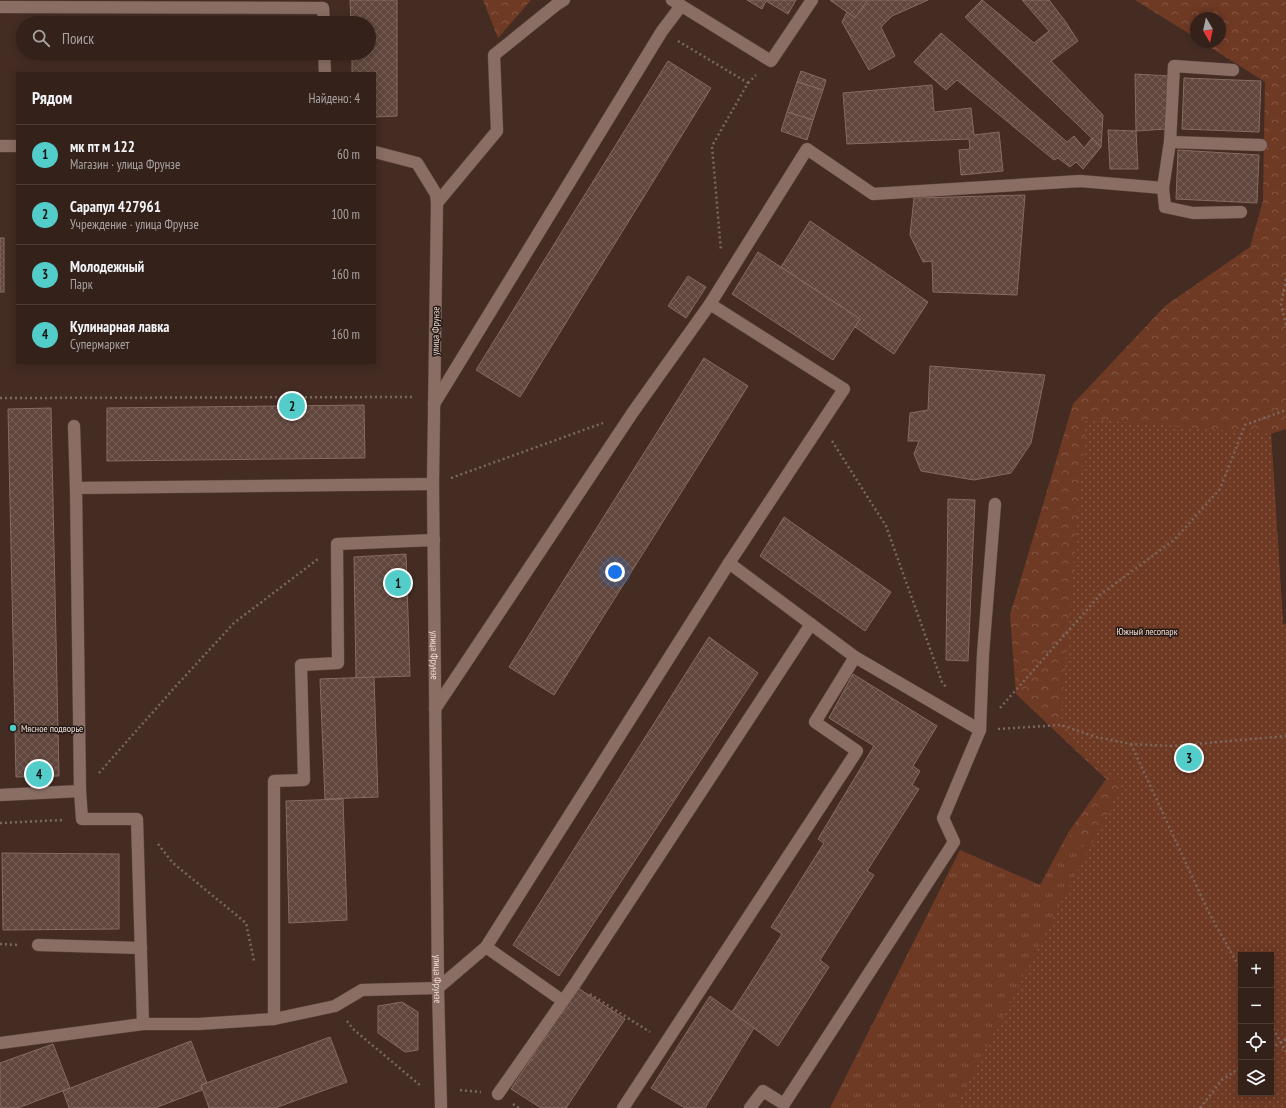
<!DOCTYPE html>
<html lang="ru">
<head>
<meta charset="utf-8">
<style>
	:root { --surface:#33211a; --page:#3b2923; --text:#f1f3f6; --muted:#a9a3a2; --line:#4e3e39; --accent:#53cdc9 }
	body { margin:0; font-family:"PT Sans Narrow",sans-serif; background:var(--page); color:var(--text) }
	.controls { position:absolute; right:12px; bottom:12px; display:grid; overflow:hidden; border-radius:0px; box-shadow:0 2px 10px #0003 }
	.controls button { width:36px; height:36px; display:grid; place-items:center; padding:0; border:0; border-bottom:1px solid var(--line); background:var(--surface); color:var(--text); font:20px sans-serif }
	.compass { position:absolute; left:1190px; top:12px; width:36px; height:36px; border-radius:50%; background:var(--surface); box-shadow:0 2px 10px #0003; rotate:171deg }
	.you { position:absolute; left:615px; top:572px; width:14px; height:14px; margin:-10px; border:3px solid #fff; border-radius:50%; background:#1a73e8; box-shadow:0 0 0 6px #1a73e833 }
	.badge { display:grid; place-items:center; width:26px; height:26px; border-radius:50%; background:var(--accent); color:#111; font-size:13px; font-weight:700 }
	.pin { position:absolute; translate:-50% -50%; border:2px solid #fff; box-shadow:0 1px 4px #0006 }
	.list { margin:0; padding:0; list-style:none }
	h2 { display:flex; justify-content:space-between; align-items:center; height:52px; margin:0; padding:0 16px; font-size:17px }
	h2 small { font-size:13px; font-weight:400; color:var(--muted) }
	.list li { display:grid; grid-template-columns:26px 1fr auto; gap:12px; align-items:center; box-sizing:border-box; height:60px; padding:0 16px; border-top:1px solid var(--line) }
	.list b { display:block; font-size:15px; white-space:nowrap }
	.list p { margin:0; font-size:13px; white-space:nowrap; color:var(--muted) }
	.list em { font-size:13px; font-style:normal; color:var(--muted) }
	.icon { flex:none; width:22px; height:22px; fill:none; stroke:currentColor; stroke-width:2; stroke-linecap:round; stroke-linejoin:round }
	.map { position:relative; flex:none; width:1286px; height:1108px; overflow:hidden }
	.search { position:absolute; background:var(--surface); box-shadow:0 2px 10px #0003; left:16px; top:16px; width:360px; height:44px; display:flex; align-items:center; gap:10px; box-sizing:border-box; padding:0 14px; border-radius:22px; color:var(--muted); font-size:15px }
	.panel { position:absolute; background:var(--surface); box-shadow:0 2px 10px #0003; left:16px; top:72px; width:360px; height:292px; border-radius:0px }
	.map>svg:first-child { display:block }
</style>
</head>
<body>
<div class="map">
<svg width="1286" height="1108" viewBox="0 0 1286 1108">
	<defs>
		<pattern id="grass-tufts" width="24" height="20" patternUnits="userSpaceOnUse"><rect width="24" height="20" fill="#6f3a24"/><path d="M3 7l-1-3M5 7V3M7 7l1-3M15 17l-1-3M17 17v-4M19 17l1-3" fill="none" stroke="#845643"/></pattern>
		<pattern id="forest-crowns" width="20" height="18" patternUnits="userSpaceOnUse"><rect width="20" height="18" fill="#6f3a24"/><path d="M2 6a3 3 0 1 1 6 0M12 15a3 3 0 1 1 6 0" fill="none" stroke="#845643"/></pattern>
		<pattern id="park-dots" width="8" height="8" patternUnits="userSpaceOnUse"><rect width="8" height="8" fill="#6f3a24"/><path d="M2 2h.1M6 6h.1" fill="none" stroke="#845643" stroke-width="1.8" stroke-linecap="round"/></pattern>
		<pattern id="building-cross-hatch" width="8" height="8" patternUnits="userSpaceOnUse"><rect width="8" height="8" fill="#60463c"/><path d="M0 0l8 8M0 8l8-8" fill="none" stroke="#776057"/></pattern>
	</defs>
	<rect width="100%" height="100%" fill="#442c23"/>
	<!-- grass -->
	<path fill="url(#grass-tufts)" fill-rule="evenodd" d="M 1068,833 L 1193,935 L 1278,905 L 1286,1108 L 830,1108 L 960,850 L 1040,885 ZM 1241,955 L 1271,955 L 1271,1093 L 1241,1093 Z"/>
	<!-- forest -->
	<g fill="url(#forest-crowns)">
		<path d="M 483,0 L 531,0 L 498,38 Z"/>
		<path d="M 1135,0 L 1286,0 L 1286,429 L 1271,434 L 1283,624 L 1286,624 L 1193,935 L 1068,833 L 1106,779 L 1016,694 L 1010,615 L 1073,404 L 1165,306 L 1250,247 L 1263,201 L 1265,82 L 1202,42 L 1220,42 L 1220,18 L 1196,18 L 1196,38 Z"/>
	</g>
	<!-- park -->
	<path fill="url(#park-dots)" fill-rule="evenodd" d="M 1086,419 L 1271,434 L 1283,624 L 1286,624 L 1286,1108 L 955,1108 L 1122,785 L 1060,731 ZM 1241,955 L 1271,955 L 1271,1093 L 1241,1093 Z"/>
	<!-- building -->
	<g fill="url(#building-cross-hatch)" stroke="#866b60">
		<path d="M 350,0 L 397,0 L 397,116 L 375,117 L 375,73 L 352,73 L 352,53 L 369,53 L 369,23 L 351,23 Z"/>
		<path d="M 747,0 L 796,0 L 788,14 L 766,1 L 762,9 Z"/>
		<path d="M 830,0 L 868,0 L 855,18 Z"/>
		<path d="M 868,0 L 928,0 L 892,16 L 881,27 L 895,56 L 869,70 L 842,22 L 847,12 L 855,18 Z"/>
		<path d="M 982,0 L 1034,43 L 1049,31 L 1022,0 L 1049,0 L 1065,21 L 1078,41 L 1051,61 L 1103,115 L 1101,147 L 965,17 Z"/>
		<path d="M 941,33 L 1067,142 L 1074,136 L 1084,148 L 1092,138 L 1101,147 L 1083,169 L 1076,162 L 1070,167 L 1058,158 L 1054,160 L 957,80 L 946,90 L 914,62 Z"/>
		<path d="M 668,61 L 711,88 L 520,397 L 476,370 Z"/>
		<path d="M 801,71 L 826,80 L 823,90 L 797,82 Z"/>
		<path d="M 1135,74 L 1169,76 L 1167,129 L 1136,131 Z"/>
		<path d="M 1184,78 L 1261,81 L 1259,132 L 1182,129 Z"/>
		<path d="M 797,82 L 823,90 L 813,120 L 787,112 Z"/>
		<path d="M 932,85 L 934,112 L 971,108 L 974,135 L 999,132 L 1003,171 L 961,175 L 959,150 L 970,149 L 969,139 L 847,144 L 843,93 Z"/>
		<path d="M 787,112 L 813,120 L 807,140 L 781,131 Z"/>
		<path d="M 1108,130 L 1136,131 L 1138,169 L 1110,169 Z"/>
		<path d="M 1178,150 L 1259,155 L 1257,203 L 1176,199 Z"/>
		<path d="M 1025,195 L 1017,295 L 933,292 L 932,261 L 923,262 L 910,235 L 914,198 Z"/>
		<path d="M 810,221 L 928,302 L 894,354 L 855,327 L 860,319 L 781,267 Z"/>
		<rect x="0" y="238" width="4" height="54"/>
		<path d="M 758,252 L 860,319 L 833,360 L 732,294 Z"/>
		<path d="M 688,276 L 706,287 L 686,318 L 668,306 Z"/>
		<path d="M 704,358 L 748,386 L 554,695 L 509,667 Z"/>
		<path d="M 930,366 L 1045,375 L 1031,443 L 1011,473 L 974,480 L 921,471 L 914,454 L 919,441 L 908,441 L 910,413 L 928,410 Z"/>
		<path d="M 364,405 L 365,458 L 107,461 L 107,408 Z"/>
		<path d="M 51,408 L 59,776 L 16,777 L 8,409 Z"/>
		<path d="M 948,499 L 975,500 L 968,661 L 946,660 Z"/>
		<path d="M 784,517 L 891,592 L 865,631 L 760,556 Z"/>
		<path d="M 406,554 L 410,676 L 356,678 L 354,557 Z"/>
		<path d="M 709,637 L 758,673 L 559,976 L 513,945 Z"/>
		<path d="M 853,674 L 937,726 L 913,766 L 920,771 L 912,785 L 919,789 L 867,871 L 874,875 L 820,960 L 829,967 L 778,1046 L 732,1012 L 782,934 L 771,927 L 824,843 L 818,839 L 874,746 L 829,718 Z"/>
		<path d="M 374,677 L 378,797 L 325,799 L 320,679 Z"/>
		<path d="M 343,799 L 347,920 L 289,923 L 286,801 Z"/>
		<path d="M 2,853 L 119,854 L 119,929 L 3,930 Z"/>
		<path d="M 578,988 L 625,1019 L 566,1108 L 541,1108 L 511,1089 Z"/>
		<path d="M 710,996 L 754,1028 L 705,1108 L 685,1108 L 651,1088 Z"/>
		<path d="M 402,1002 L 418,1012 L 418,1050 L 405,1052 L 378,1033 L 378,1006 Z"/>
		<path d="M 330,1037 L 347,1082 L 275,1108 L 209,1108 L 201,1085 Z"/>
		<path d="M 191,1041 L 207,1083 L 201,1085 L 202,1090 L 155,1108 L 69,1108 L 63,1091 Z"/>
		<path d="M 53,1044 L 70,1088 L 18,1108 L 0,1108 L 0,1063 Z"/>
	</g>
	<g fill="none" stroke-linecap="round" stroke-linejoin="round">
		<!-- minor casing -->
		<g stroke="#5d4941" stroke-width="13">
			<g id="minor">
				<path d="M 672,0 L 771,61 L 812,0"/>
				<path d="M 0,7 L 323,8 L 324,23"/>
				<path d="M 324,53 L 325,73"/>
				<path d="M 1233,70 L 1174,66 L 1170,142 L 1163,188 L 1165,207 L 1193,213 L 1241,212"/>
				<path d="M 1170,142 L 1261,145"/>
				<path d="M 0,146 L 17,146"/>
				<path id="s1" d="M 375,152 L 417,163 L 436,194 L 437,203 L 433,484 L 438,988 L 441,1108"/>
				<path d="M 437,203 L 497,131 L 494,55 L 556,5 L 564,0"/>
				<path d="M 710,304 L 807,149 L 873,194 L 1080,181 L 1163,188"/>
				<path d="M 434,404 L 662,31 L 681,6"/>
				<path d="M 74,426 L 76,488"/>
				<path d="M 729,563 L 855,657 L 980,730 L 943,818 L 954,842 L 784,1104 L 763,1091 L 750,1108"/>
				<path d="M 980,730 L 983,654 L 995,504"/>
				<path d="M 0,795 L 80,791"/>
				<path d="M 38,945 L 141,948"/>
				<path d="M 486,947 L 563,1001"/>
				<path d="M 274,1019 L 274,781 L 304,780 L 301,665 L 338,663 L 337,544 L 434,540"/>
				<path d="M 143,1024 L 137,819 L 82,819 L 80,791 L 76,488 L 433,484"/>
				<path d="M 0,1043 L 143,1024 L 198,1024 L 274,1019 L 335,1006 L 362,990 L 438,988 L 486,947 L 729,563 L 844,389 L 710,304 L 633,412 L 435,709"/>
				<path d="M 498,1094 L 575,984 L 811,624"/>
				<path d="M 623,1108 L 857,751 L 815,722 L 855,657"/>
			</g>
		</g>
		<!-- path -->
		<g stroke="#7c675f" stroke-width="2.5" stroke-dasharray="2 3" stroke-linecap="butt">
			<path d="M 678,41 L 748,83 L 712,146 L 721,251"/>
			<path d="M 748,83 L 756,75"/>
			<path d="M 1286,279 L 1281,304 L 1286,325"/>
			<path d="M 0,398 L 415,397"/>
			<path d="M 832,441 L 886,526 L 942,682 L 946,687"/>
			<path d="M 451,478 L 603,423"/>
			<path d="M 1000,708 L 1100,595 L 1175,539 L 1220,489 L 1245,425 L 1286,410"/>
			<path d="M 998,729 L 1061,725 L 1096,737 L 1131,744 L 1173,746 L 1286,736"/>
			<path d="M 1131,744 L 1208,911 L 1241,970"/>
			<path d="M 99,773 L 175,687 L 234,623 L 318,559"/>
			<path d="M 0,823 L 63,820"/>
			<path d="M 158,844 L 173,863 L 246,923 L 254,961"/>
			<path d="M 0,944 L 19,945"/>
			<path d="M 590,994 L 650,1032"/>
			<path d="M 347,1021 L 353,1029 L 421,1086"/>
			<path d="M 1271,1024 L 1286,1052"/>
			<path d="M 1271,1048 L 1286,1039"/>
			<path d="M 460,1090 L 481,1092"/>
			<path d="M 513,1104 L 519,1108"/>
			<path d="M 1200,1108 L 1222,1080 L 1241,1067"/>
		</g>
		<!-- minor -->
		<use href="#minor" stroke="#8a6e64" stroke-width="12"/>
	</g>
	<!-- markers -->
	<circle fill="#53cdc9" stroke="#231813" stroke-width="1.5" cx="13" cy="728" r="4"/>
	<g text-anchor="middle" stroke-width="3" stroke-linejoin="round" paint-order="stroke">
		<!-- street labels -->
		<g font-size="10" fill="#eeded8" stroke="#231813">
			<text transform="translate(435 331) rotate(-89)" y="4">улица Фрунзе</text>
			<text dy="4" stroke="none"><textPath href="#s1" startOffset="541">улица Фрунзе</textPath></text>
			<text dy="4" stroke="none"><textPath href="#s1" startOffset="865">улица Фрунзе</textPath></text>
		</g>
		<!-- park labels -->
		<g font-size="10" fill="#f6ddd4" stroke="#231813">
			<text x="1147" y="635">Южный лесопарк</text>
		</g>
		<!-- poi labels -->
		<g font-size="10" fill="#eeded8" stroke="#231813" text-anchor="start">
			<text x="21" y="732">Мясное подворье</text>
		</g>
	</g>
</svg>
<div class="controls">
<button>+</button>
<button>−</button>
<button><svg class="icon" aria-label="locate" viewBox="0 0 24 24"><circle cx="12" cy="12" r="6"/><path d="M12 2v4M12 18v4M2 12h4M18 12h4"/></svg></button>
<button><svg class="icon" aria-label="layers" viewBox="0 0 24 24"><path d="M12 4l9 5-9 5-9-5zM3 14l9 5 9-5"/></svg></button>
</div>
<svg class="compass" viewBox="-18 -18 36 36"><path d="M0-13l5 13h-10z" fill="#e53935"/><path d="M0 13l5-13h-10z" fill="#a9a3a2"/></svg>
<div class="you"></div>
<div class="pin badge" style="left:398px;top:583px">1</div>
<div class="pin badge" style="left:292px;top:406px">2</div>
<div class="pin badge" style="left:1189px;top:758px">3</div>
<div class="pin badge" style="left:39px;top:774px">4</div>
<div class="search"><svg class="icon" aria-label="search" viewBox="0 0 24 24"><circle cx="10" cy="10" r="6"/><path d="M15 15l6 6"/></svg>Поиск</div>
<section class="panel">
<h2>Рядом<small>Найдено: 4</small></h2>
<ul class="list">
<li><span class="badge">1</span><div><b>мк пт м 122</b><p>Магазин · улица Фрунзе</p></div><em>60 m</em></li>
<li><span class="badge">2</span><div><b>Сарапул 427961</b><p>Учреждение · улица Фрунзе</p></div><em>100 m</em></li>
<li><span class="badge">3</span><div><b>Молодежный</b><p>Парк</p></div><em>160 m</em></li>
<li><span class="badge">4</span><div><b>Кулинарная лавка</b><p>Супермаркет</p></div><em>160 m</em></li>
</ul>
</section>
</div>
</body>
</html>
